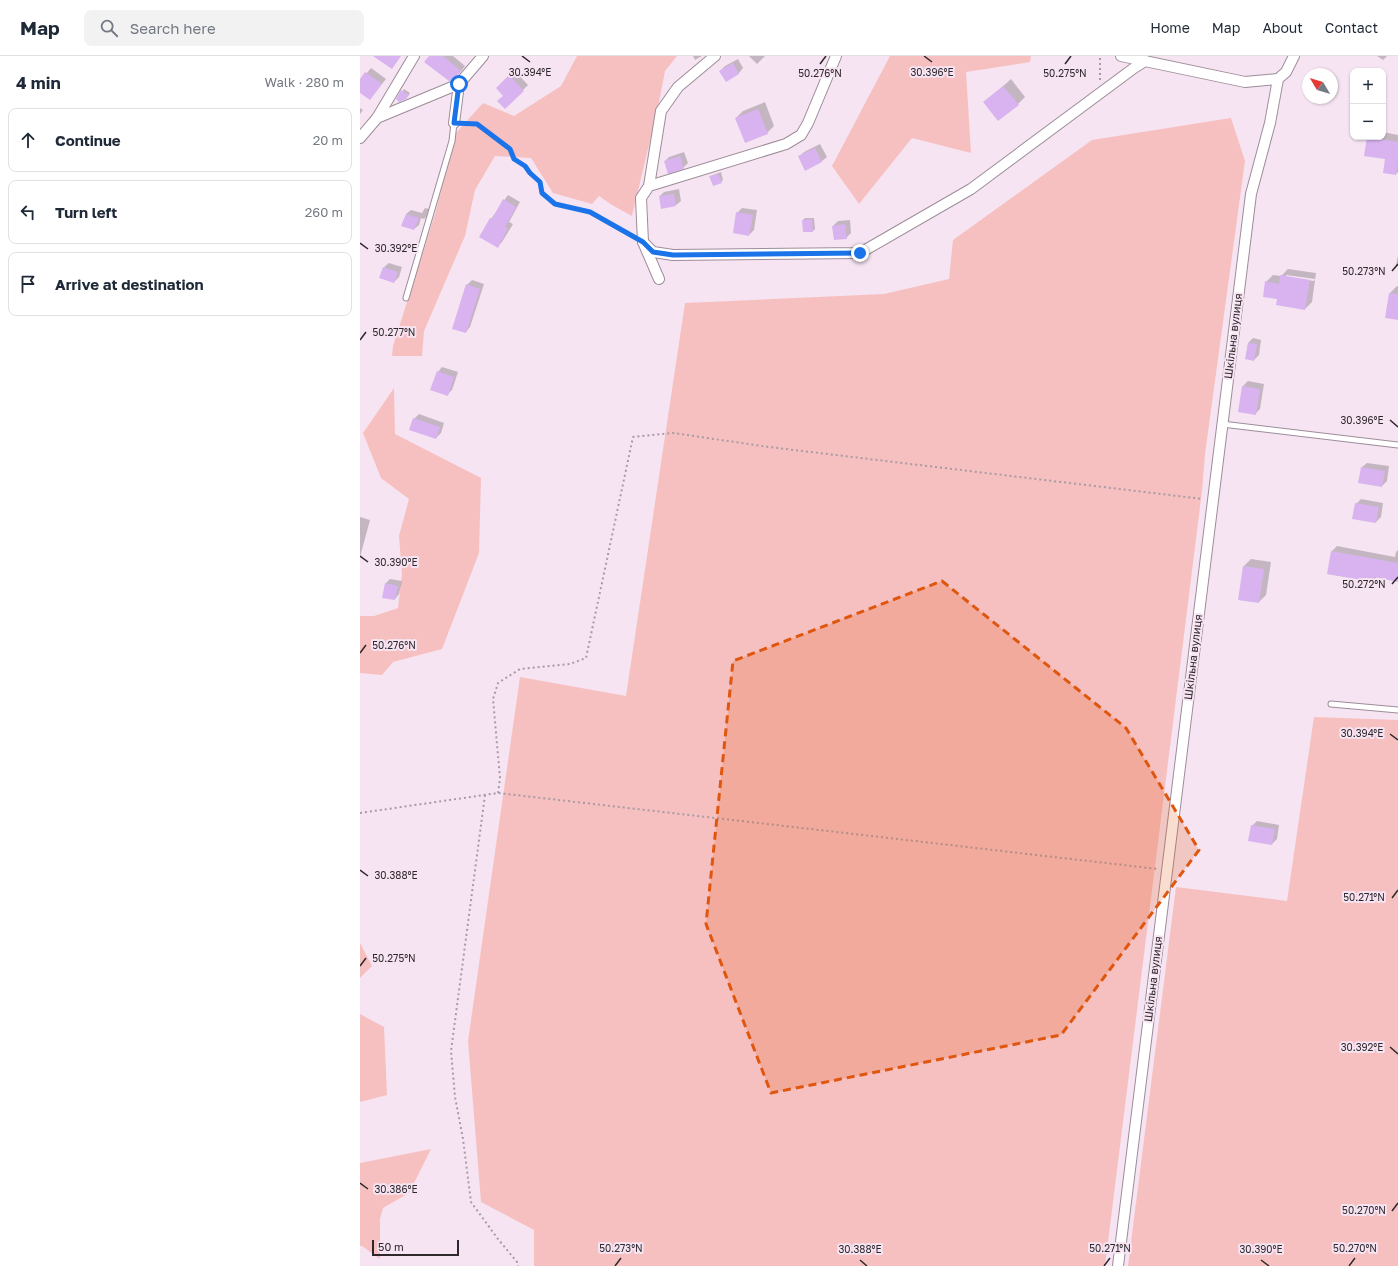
<!DOCTYPE html>
<html lang="en">
<head>
<meta charset="utf-8">
<style>
	:root { --surface:#fff; --page:#f2f2f3; --text:#1f2937; --muted:#747a83; --line:#e0e1e3 }
	body { margin:0; font-family:"Golos Text",sans-serif; background:var(--page); color:var(--text) }
	.controls { position:absolute; right:12px; top:12px; display:grid; overflow:hidden; border-radius:8px; box-shadow:0 1px 3px #0004 }
	.controls button { width:36px; height:36px; display:grid; place-items:center; padding:0; border:0; border-bottom:1px solid var(--line); background:var(--surface); color:var(--text); font:20px sans-serif }
	.compass { position:absolute; left:942px; top:12px; width:36px; height:36px; border-radius:50%; background:var(--surface); box-shadow:0 1px 3px #0004; rotate:308deg }
	.scale { position:absolute; left:12px; bottom:10px; width:87px; box-sizing:border-box; padding-left:4px; border:2px solid #2e272c; border-top:0; font-size:11px; line-height:14px; white-space:nowrap; color:#2e272c; -webkit-text-stroke:3px #f6e4f2; paint-order:stroke }
	.stop { position:absolute; width:12px; height:12px; margin:-9px; border:3px solid #1a73e8; border-radius:50%; background:#fff }
	.stop.end { background:#1a73e8; border-color:#fff; box-shadow:0 1px 4px #0008 }
	.list { margin:0; padding:0; list-style:none }
	h2 { display:flex; justify-content:space-between; align-items:center; height:52px; margin:0; padding:0 16px; font-size:17px }
	h2 small { font-size:13px; font-weight:400; color:var(--muted) }
	.list li { display:grid; grid-template-columns:26px 1fr auto; gap:12px; align-items:center; box-sizing:border-box; height:64px; margin:0 8px 8px; padding:0 8px; border:1px solid var(--line); border-radius:8px }
	.list b { display:block; font-size:15px; white-space:nowrap }
	.list em { font-size:13px; font-style:normal; color:var(--muted) }
	.icon { flex:none; width:22px; height:22px; fill:none; stroke:currentColor; stroke-width:2; stroke-linecap:round; stroke-linejoin:round }
	.map { position:relative; flex:none; width:1038px; height:1210px; overflow:hidden }
	header { display:flex; align-items:center; gap:24px; box-sizing:border-box; height:56px; padding:0 20px; background:var(--surface); border-bottom:1px solid var(--line) }
	header strong { font-size:19px }
	nav { display:flex; gap:22px; margin-inline-start:auto; font-size:14px }
	.search { width:280px; height:36px; background:var(--page); display:flex; align-items:center; gap:10px; box-sizing:border-box; padding:0 14px; border-radius:8px; color:var(--muted); font-size:15px }
	main { display:flex }
	aside { flex:1; background:var(--surface) }
	.map>svg:first-child { display:block }
</style>
</head>
<body>
<header>
<strong>Map</strong>
<div class="search"><svg class="icon" aria-label="search" viewBox="0 0 24 24"><circle cx="10" cy="10" r="6"/><path d="M15 15l6 6"/></svg>Search here</div>
<nav><a>Home</a><a>Map</a><a>About</a><a>Contact</a></nav>
</header>
<main>
<aside>
<h2>4 min<small>Walk · 280 m</small></h2>
<ul class="list">
<li><svg class="icon" aria-label="ahead" viewBox="0 0 24 24"><path d="M12 20V5M6 11l6-6 6 6"/></svg><div><b>Continue</b></div><em>20 m</em></li>
<li><svg class="icon" aria-label="left" viewBox="0 0 24 24"><path d="M17 20v-9H6M10 6l-5 5 5 5"/></svg><div><b>Turn left</b></div><em>260 m</em></li>
<li><svg class="icon" aria-label="arrive" viewBox="0 0 24 24"><path d="M6 21V4h12l-3 4 3 4H6"/></svg><div><b>Arrive at destination</b></div></li>
</ul>
</aside>
<div class="map">
<svg width="1038" height="1210" viewBox="0 0 1038 1210">
	<rect width="100%" height="100%" fill="#f6e4f2"/>
	<!-- green -->
	<g fill="#f7c0c0">
		<path d="M 217,0 L 317,0 L 305,15 L 298,51 L 272,160 L 252,149 L 239,140 L 232,148 L 193,137 L 171,102 L 135,100 L 115,134 L 105,180 L 64,275 L 62,300 L 32,300 L 33,290 L 75,158 L 96,77 L 123,47 L 154,60 L 201,30 Z"/>
		<path d="M 530,0 L 671,0 L 670,6 L 606,16 L 611,97 L 552,82 L 499,148 L 472,110 Z"/>
		<path d="M 871,62 L 885,105 L 845,398 L 842,435 L 745,1210 L 174,1210 L 174,1174 L 121,1146 L 108,985 L 160,621 L 266,640 L 325,247 L 524,238 L 589,223 L 593,184 L 732,84 Z"/>
		<path d="M 34,332 L 35,378 L 121,422 L 119,497 L 82,593 L 33,606 L 22,619 L 0,617 L 0,560 L 14,560 L 38,552 L 42,518 L 39,480 L 49,443 L 21,422 L 3,377 Z"/>
		<path d="M 954,661 L 1038,664 L 1038,1210 L 768,1210 L 816,831 L 927,845 Z"/>
		<path d="M 0,887 L 12,910 L 0,922 Z"/>
		<path d="M 0,958 L 24,971 L 27,1039 L 0,1046 Z"/>
		<path d="M 71,1093 L 49,1137 L 23,1152 L 20,1163 L 20,1203 L 2,1190 L 0,1190 L 0,1107 Z"/>
	</g>
	<!-- shadow -->
	<g fill="#0003" fill-rule="evenodd">
		<path d="M 70,0 L 93,0 L 105,10 L 100,17 Z"/>
		<path d="M 333,0 L 342,0 L 335,4 Z"/>
		<path d="M 389,0 L 405,0 L 397,8 Z"/>
		<path d="M 1017,0 L 1027,0 L 1023,4 Z"/>
		<path d="M 378,3 L 383,12 L 379,17 L 366,25 L 360,15 L 365,10 Z"/>
		<path d="M 11,12 L 26,23 L 10,43 L 0,36 L 0,25 Z"/>
		<path d="M 155,15 L 168,29 L 145,52 L 144,40 L 137,32 Z"/>
		<path d="M 651,23 L 665,41 L 658,48 L 624,47 Z"/>
		<path d="M 44,33 L 50,37 L 48,40 L 37,43 Z"/>
		<path d="M 405,46 L 414,70 L 407,77 L 376,62 L 383,55 Z"/>
		<path d="M 0,52 L 3,54 L 0,58 Z"/>
		<path d="M 1023,57 L 1025,58 L 1023,70 Z"/>
		<path d="M 1023,76 L 1038,79 L 1038,116 L 1036,118 L 1026,102 L 1005,99 L 1008,81 L 1023,81 Z"/>
		<path d="M 460,88 L 467,101 L 462,105 L 445,114 L 439,101 L 444,96 Z"/>
		<path d="M 324,96 L 328,107 L 323,112 L 305,105 L 309,101 Z"/>
		<path d="M 361,116 L 363,124 L 361,126 L 350,121 L 353,119 Z"/>
		<path d="M 319,133 L 321,145 L 316,149 L 301,152 L 300,140 L 304,136 Z"/>
		<path d="M 148,139 L 160,146 L 149,166 L 153,168 L 142,186 L 138,190 L 131,163 Z"/>
		<path d="M 65,152 L 69,153 L 66,161 L 64,163 L 61,162 L 59,169 L 54,173 L 46,158 L 51,154 L 62,157 Z"/>
		<path d="M 382,152 L 397,154 L 394,174 L 389,179 L 377,157 Z"/>
		<path d="M 445,162 L 454,162 L 455,173 L 453,175 L 443,164 Z"/>
		<path d="M 490,164 L 491,177 L 486,182 L 473,170 L 478,165 Z"/>
		<path d="M 1038,199 L 1038,210 L 1036,209 Z"/>
		<path d="M 29,207 L 42,211 L 39,221 L 34,226 L 24,211 Z"/>
		<path d="M 928,213 L 956,217 L 952,246 L 945,253 L 918,242 L 906,226 L 913,219 L 921,220 ZM 926,219 L 955,223 L 954,225 L 926,221 Z"/>
		<path d="M 112,224 L 124,228 L 110,271 L 106,276 L 107,229 Z"/>
		<path d="M 1037,230 L 1038,230 L 1038,263 L 1030,237 Z"/>
		<path d="M 893,282 L 901,284 L 899,299 L 894,304 L 886,302 L 888,287 Z"/>
		<path d="M 82,311 L 98,316 L 92,334 L 87,339 L 78,316 Z"/>
		<path d="M 888,325 L 904,328 L 900,353 L 895,358 L 883,330 Z"/>
		<path d="M 59,358 L 84,367 L 81,377 L 76,382 L 54,363 Z"/>
		<path d="M 1007,407 L 1029,410 L 1027,425 L 1022,430 L 1002,411 Z"/>
		<path d="M 1001,443 L 1023,447 L 1021,461 L 1016,466 L 996,448 Z"/>
		<path d="M 0,461 L 10,464 L 0,501 Z"/>
		<path d="M 977,490 L 1035,501 L 1036,496 L 1038,494 L 1038,525 L 1017,521 L 1013,525 L 968,518 L 972,495 Z"/>
		<path d="M 891,503 L 911,506 L 906,539 L 899,546 L 884,510 Z"/>
		<path d="M 30,523 L 42,525 L 39,538 L 35,543 L 25,528 Z"/>
		<path d="M 897,765 L 919,769 L 917,783 L 912,788 L 892,770 Z"/>
	</g>
	<!-- building -->
	<g fill="#d8b3f0">
		<path d="M 13,0 L 41,0 L 32,13 Z"/>
		<path d="M 69,0 L 83,0 L 101,15 L 95,23 L 89,25 L 64,6 Z"/>
		<path d="M 373,7 L 379,18 L 366,26 L 359,15 Z"/>
		<path d="M 5,16 L 22,28 L 10,44 L 0,37 L 0,23 Z"/>
		<path d="M 149,19 L 164,35 L 145,53 L 137,45 L 143,40 L 136,32 Z"/>
		<path d="M 643,30 L 659,49 L 638,65 L 623,46 Z"/>
		<path d="M 41,34 L 49,39 L 46,43 L 39,46 L 36,43 Z"/>
		<path d="M 398,53 L 408,78 L 385,87 L 375,62 Z"/>
		<path d="M 1007,81 L 1038,86 L 1038,108 L 1036,119 L 1023,117 L 1025,103 L 1004,100 Z"/>
		<path d="M 455,92 L 462,106 L 445,115 L 438,100 Z"/>
		<path d="M 320,100 L 324,113 L 308,118 L 304,105 Z"/>
		<path d="M 358,118 L 362,127 L 353,130 L 349,120 Z"/>
		<path d="M 314,138 L 316,150 L 301,153 L 299,140 Z"/>
		<path d="M 143,143 L 156,151 L 145,171 L 148,172 L 138,192 L 119,181 L 130,162 L 132,163 Z"/>
		<path d="M 376,156 L 393,159 L 389,180 L 373,177 Z"/>
		<path d="M 46,158 L 59,162 L 54,174 L 41,170 Z"/>
		<path d="M 452,163 L 453,176 L 443,176 L 442,164 Z"/>
		<path d="M 485,168 L 487,183 L 474,184 L 472,170 Z"/>
		<path d="M 23,211 L 38,216 L 34,227 L 19,222 Z"/>
		<path d="M 920,219 L 950,224 L 945,254 L 916,249 L 917,243 L 903,241 L 905,225 L 919,228 Z"/>
		<path d="M 106,228 L 120,233 L 106,277 L 92,273 Z"/>
		<path d="M 1029,237 L 1038,238 L 1038,264 L 1025,262 Z"/>
		<path d="M 888,287 L 897,288 L 894,305 L 885,303 Z"/>
		<path d="M 77,315 L 94,321 L 88,340 L 70,334 Z"/>
		<path d="M 882,330 L 900,333 L 896,359 L 878,356 Z"/>
		<path d="M 53,362 L 80,371 L 76,383 L 49,374 Z"/>
		<path d="M 1001,411 L 1025,415 L 1022,431 L 998,427 Z"/>
		<path d="M 995,447 L 1019,451 L 1016,467 L 992,463 Z"/>
		<path d="M 971,495 L 1038,507 L 1038,526 L 1014,521 L 1013,526 L 967,518 Z"/>
		<path d="M 883,510 L 904,513 L 899,547 L 878,544 Z"/>
		<path d="M 25,527 L 38,530 L 35,544 L 22,542 Z"/>
		<path d="M 891,769 L 915,773 L 912,789 L 888,785 Z"/>
	</g>
	<g fill="none" stroke-linecap="round" stroke-linejoin="round">
		<!-- service casing -->
		<g stroke="#9d8d99" stroke-width="7">
			<g id="service">
				<path d="M 46,242 L 92,85 L 94,67"/>
				<path d="M 862,368 L 1038,389"/>
				<path d="M 971,648 L 1038,654"/>
			</g>
		</g>
		<!-- minor casing -->
		<g stroke="#9d8d99" stroke-width="12">
			<g id="minor">
				<path d="M 761,0 L 885,26 L 918,23"/>
				<path d="M 99,28 L 123,0"/>
				<path d="M 17,62 L 54,0"/>
				<path d="M 0,82 L 17,62 L 99,28 L 94,67"/>
				<path d="M 289,130 L 301,55 L 318,31 L 355,0"/>
				<path d="M 283,186 L 293,196 L 313,199 L 500,197 L 611,133 L 774,12 L 785,5"/>
				<path d="M 299,223 L 283,186 L 281,142 L 289,130 L 426,88 L 441,79 L 448,67 L 476,0"/>
				<path d="M 758,1210 L 891,138 L 910,67 L 918,23 L 926,16 L 934,0"/>
			</g>
		</g>
		<!-- path -->
		<g stroke="#a89aa4" stroke-width="2" stroke-dasharray="2 3" stroke-linecap="butt">
			<path d="M 740,24 L 740,0"/>
			<path d="M 105,67 L 117,68 L 150,93 L 154,103 L 165,110 L 170,117 L 181,126 L 182,137 L 195,148 L 230,156 L 272,179"/>
			<path d="M 138,737 L 140,722 L 133,643 L 138,627 L 160,613 L 210,608 L 226,602 L 273,381 L 313,377 L 409,391 L 843,443"/>
			<path d="M 125,739 L 91,995 L 95,1041 L 103,1083 L 111,1146 L 138,1183 L 157,1206 L 158,1210"/>
			<path d="M 0,757 L 138,737 L 798,813"/>
		</g>
		<!-- service -->
		<use href="#service" stroke="#fff" stroke-width="5"/>
		<!-- minor -->
		<use href="#minor" stroke="#fff" stroke-width="10"/>
	</g>
	<g fill="none" stroke-linecap="round" stroke-linejoin="round">
		<!-- route -->
		<path stroke="#1a73e8" stroke-width="5" d="M 99,28 L 94,67 L 117,68 L 150,93 L 154,103 L 165,110 L 170,117 L 180,126 L 182,137 L 195,148 L 230,156 L 283,186 L 293,196 L 313,199 L 500,197"/>
	</g>
	<!-- marked area -->
	<path fill="#df560e" fill-opacity="0.2" stroke="#df560e" stroke-width="3" stroke-dasharray="8 5" stroke-linejoin="round" d="M 582,525 L 766,672 L 839,794 L 701,979 L 411,1037 L 346,868 L 373,605 Z"/>
	<!-- ticks -->
	<path fill="none" stroke="#2e272c" stroke-width="1.5" d="M 162,0 L 170,6M 564,0 L 572,6M 460,8 L 466,0M 705,8 L 711,0M 0,187 L 8,193M 1032,215 L 1038,208M 0,284 L 6,276M 1030,364 L 1038,371M 0,500 L 8,506M 1032,528 L 1038,521M 0,597 L 6,589M 1030,678 L 1038,684M 0,814 L 8,820M 1032,842 L 1038,834M 0,910 L 6,902M 1030,991 L 1038,998M 0,1127 L 8,1133M 1032,1155 L 1038,1147M 500,1204 L 507,1210M 901,1204 L 909,1210M 255,1210 L 261,1202M 744,1210 L 750,1202M 989,1210 L 995,1202"/>
	<g text-anchor="middle" stroke-width="4" stroke-linejoin="round" paint-order="stroke">
		<!-- street labels -->
		<g font-size="11" fill="#2e272c" stroke="#f6e4f2">
			<text transform="translate(873 280) rotate(-83)" y="4">Шкільна вулиця</text>
			<text transform="translate(833 601) rotate(-83)" y="4">Шкільна вулиця</text>
			<text transform="translate(793 923) rotate(-83)" y="4">Шкільна вулиця</text>
		</g>
	</g>
	<g font-size="10" text-anchor="middle" fill="#2e272c" stroke="#f6e4f2" stroke-width="4" stroke-linejoin="round" paint-order="stroke">
		<text x="170" y="20">30.394°E</text>
		<text x="572" y="20">30.396°E</text>
		<text x="460" y="21">50.276°N</text>
		<text x="705" y="21">50.275°N</text>
		<text x="36" y="196">30.392°E</text>
		<text x="1004" y="219">50.273°N</text>
		<text x="34" y="280">50.277°N</text>
		<text x="1002" y="368">30.396°E</text>
		<text x="36" y="510">30.390°E</text>
		<text x="1004" y="532">50.272°N</text>
		<text x="34" y="593">50.276°N</text>
		<text x="1002" y="681">30.394°E</text>
		<text x="36" y="823">30.388°E</text>
		<text x="1004" y="845">50.271°N</text>
		<text x="34" y="906">50.275°N</text>
		<text x="1002" y="995">30.392°E</text>
		<text x="36" y="1137">30.386°E</text>
		<text x="1004" y="1158">50.270°N</text>
		<text x="261" y="1196">50.273°N</text>
		<text x="750" y="1196">50.271°N</text>
		<text x="995" y="1196">50.270°N</text>
		<text x="500" y="1197">30.388°E</text>
		<text x="901" y="1197">30.390°E</text>
	</g>
</svg>
<div class="controls">
<button>+</button>
<button>−</button>
</div>
<svg class="compass" viewBox="-18 -18 36 36"><path d="M0-13l5 13h-10z" fill="#e53935"/><path d="M0 13l5-13h-10z" fill="#747a83"/></svg>
<div class="scale">50 m</div>
<div class="stop" style="left:99px;top:28px"></div>
<div class="stop end" style="left:500px;top:197px"></div>
</div>
</main>
</body>
</html>
